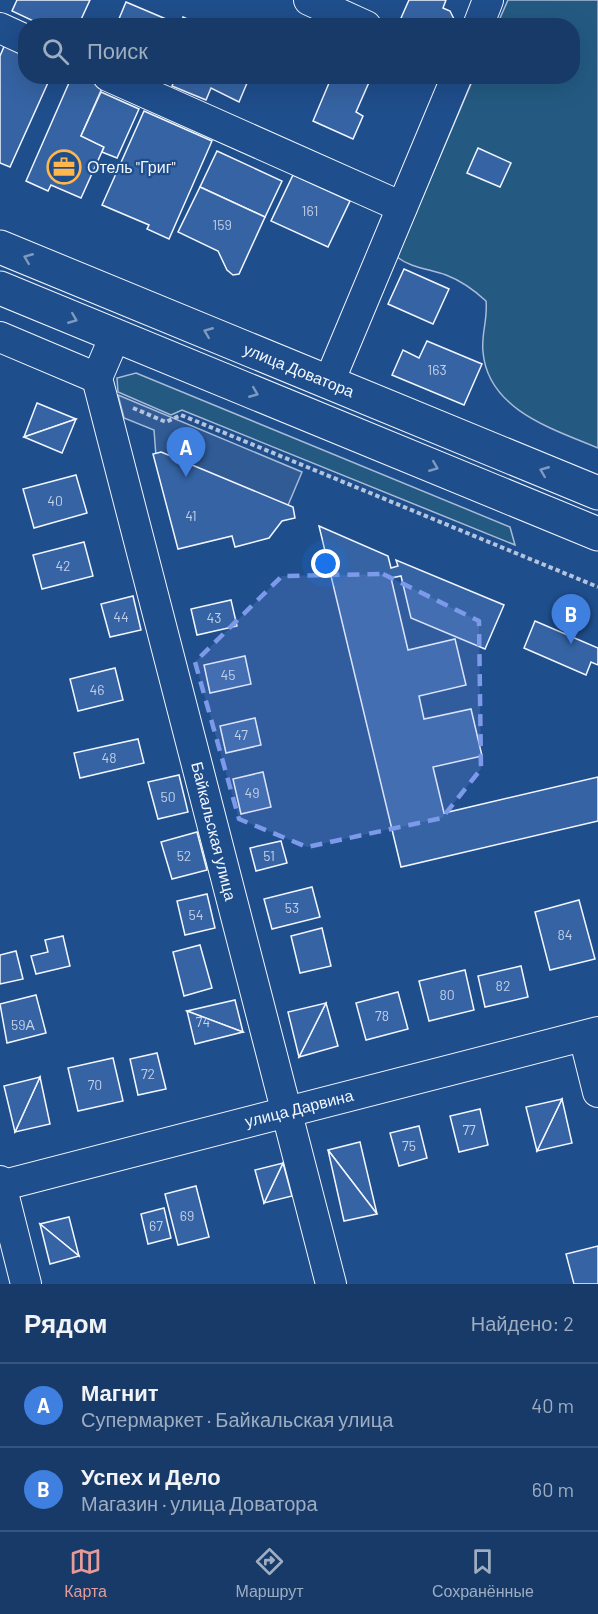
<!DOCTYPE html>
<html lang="ru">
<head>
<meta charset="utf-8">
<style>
	:root { --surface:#173a69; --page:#20416f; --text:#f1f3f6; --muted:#9eadc0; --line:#36547d; --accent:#e69b98 }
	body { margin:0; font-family:Barlow,sans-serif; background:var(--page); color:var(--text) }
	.you { position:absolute; left:326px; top:564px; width:21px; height:21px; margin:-15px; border:4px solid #fff; border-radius:50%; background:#1a73e8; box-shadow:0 0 0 9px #1a73e833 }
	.badge { display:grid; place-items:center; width:39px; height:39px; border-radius:50%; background:var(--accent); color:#fff; font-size:20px; font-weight:700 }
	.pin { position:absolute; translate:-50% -50px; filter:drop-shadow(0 2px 3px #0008) }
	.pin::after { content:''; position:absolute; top:32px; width:21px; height:18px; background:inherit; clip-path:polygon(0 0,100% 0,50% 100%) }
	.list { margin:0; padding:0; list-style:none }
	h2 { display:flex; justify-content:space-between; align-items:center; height:78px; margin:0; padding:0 24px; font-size:26px }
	h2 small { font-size:20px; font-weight:400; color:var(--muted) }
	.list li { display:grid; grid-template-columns:39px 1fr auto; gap:18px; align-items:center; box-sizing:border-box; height:84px; padding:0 24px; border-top:2px solid var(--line) }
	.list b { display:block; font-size:22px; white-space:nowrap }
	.list p { margin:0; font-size:20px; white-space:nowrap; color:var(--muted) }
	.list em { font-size:20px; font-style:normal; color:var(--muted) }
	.icon { flex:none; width:33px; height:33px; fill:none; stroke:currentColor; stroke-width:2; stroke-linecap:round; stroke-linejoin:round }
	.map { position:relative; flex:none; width:598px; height:1284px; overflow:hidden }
	.search { position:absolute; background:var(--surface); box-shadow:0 6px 24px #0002; left:18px; right:18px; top:18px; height:66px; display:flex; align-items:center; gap:15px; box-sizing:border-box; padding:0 21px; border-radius:24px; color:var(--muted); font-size:22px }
	.sheet { height:246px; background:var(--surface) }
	nav { display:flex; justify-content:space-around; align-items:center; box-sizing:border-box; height:84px; border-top:2px solid var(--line); background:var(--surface); font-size:16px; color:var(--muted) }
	nav a { display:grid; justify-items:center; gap:3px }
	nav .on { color:var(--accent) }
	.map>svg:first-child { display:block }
</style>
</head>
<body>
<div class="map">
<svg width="598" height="1284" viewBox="0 0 598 1284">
	<rect width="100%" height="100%" fill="#1f4e8c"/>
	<!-- green -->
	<g fill="#245a82" stroke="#a8bbd7" stroke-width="1.5">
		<path d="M 508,0 L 598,0 L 598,448 C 553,429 488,410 483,352 C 481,334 488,319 486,301 C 474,290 462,281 446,275 C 430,269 411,268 397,257 L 474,77 L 572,76 L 572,26 L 497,25 Z"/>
		<path d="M 136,373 L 510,527 L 515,545 L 182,410 L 171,415 L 118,392 L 117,378 Z"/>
	</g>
	<!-- parking -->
	<path fill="#305b95" stroke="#a8bbd7" stroke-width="1.5" d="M 118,395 L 302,472 L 286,510 L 156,456 L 154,430 L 124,418 Z"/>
	<!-- building -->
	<g fill="#3563a3" stroke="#f2f6ff" stroke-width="1.5">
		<path d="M 17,0 L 90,0 L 78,26 L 44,26 L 12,11 Z"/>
		<path d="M 409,0 L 446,0 L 443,8 L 450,11 L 454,19 L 451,26 L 419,26 L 401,18 Z"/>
		<path d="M 126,2 L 173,22 L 171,26 L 116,26 Z"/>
		<path d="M 183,17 L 202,26 L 180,26 Z"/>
		<path d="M 6,42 L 26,51 L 26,76 L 51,76 L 10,167 L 0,163 L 0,56 Z"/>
		<path d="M 72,76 L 81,76 L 103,86 L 81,136 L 104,147 L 81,198 L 51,185 L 48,191 L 26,181 Z"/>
		<path d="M 176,76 L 250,76 L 239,102 L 211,88 L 206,100 L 172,86 Z"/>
		<path d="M 332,76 L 362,76 L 370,80 L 356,112 L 363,116 L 353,139 L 313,121 Z"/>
		<path d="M 101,92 L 139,109 L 117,158 L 102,152 L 104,147 L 81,136 Z"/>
		<path d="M 144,111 L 212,141 L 169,239 L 147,229 L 149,225 L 102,205 Z"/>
		<path d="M 478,148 L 511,163 L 500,187 L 467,173 Z"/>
		<path d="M 217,151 L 282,181 L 265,217 L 200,187 Z"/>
		<path d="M 293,175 L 350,201 L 328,247 L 271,221 Z"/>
		<path d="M 200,187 L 265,217 L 239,274 L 233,275 L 227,270 L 218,251 L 178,232 Z"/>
		<path d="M 404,269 L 449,289 L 433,324 L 388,304 Z"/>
		<path d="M 427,341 L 482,364 L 464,405 L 392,375 L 403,350 L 419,358 Z"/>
		<path d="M 37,403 L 76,419 L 24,437 Z"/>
		<path d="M 76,419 L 62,453 L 24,437 Z"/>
		<path d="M 161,452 L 293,507 L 295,518 L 282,521 L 269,538 L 235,547 L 232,536 L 178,549 L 153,454 Z"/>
		<path d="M 76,475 L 87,513 L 34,528 L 23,489 Z"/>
		<path d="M 319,526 L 388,556 L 391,568 L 398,566 L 396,560 L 504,605 L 485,649 L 411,618 L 401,576 L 391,578 L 408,650 L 455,639 L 466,685 L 419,696 L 424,719 L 471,709 L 482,756 L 433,767 L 444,813 L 598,777 L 598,821 L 401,867 Z"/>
		<path d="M 84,542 L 93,576 L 42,589 L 33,555 Z"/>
		<path d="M 133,596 L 141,630 L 110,637 L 101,604 Z"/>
		<path d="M 231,600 L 237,626 L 197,635 L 191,609 Z"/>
		<path d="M 535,621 L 598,648 L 598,665 L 591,662 L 586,675 L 524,648 Z"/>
		<path d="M 245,656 L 251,684 L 210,693 L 204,665 Z"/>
		<path d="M 115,668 L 123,700 L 78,711 L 70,679 Z"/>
		<path d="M 255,718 L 261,745 L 226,753 L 220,726 Z"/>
		<path d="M 138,739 L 144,763 L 80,778 L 74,753 Z"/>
		<path d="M 263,772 L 271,807 L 241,814 L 233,779 Z"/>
		<path d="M 179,775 L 188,812 L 158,819 L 148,782 Z"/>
		<path d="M 197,832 L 207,870 L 172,879 L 161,842 Z"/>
		<path d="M 281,841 L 287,863 L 256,871 L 250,848 Z"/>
		<path d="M 312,887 L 320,917 L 272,929 L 264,899 Z"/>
		<path d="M 207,894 L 215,928 L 185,935 L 177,901 Z"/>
		<path d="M 579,900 L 595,959 L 550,970 L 535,912 Z"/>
		<path d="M 322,928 L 331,966 L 300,973 L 291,936 Z"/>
		<path d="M 63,936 L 70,966 L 36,974 L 31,956 L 48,952 L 45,940 Z"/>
		<path d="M 200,945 L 212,988 L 184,996 L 173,952 Z"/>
		<path d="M 16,951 L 23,979 L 0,984 L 0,955 Z"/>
		<path d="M 521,966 L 528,997 L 485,1007 L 478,976 Z"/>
		<path d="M 465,970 L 474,1010 L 429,1021 L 419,981 Z"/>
		<path d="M 398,992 L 408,1029 L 366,1040 L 356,1003 Z"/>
		<path d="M 36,995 L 46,1033 L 7,1043 L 0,1004 Z"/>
		<path d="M 235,1000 L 243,1032 L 187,1011 Z"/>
		<path d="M 326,1003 L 338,1046 L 299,1057 Z"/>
		<path d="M 326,1003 L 299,1057 L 288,1012 Z"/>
		<path d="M 187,1011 L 243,1032 L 195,1044 Z"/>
		<path d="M 157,1053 L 166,1089 L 138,1095 L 130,1059 Z"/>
		<path d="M 113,1058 L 123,1101 L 78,1111 L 68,1068 Z"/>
		<path d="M 40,1077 L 50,1124 L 15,1132 Z"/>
		<path d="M 40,1077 L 15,1132 L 4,1086 Z"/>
		<path d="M 562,1099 L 572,1143 L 537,1151 Z"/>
		<path d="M 562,1099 L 537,1151 L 526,1107 Z"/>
		<path d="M 480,1109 L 488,1145 L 459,1152 L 450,1116 Z"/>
		<path d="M 419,1126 L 427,1158 L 399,1166 L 390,1133 Z"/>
		<path d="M 360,1142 L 377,1214 L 328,1150 Z"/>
		<path d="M 328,1150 L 377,1214 L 344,1221 Z"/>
		<path d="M 283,1163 L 292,1196 L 264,1203 Z"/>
		<path d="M 283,1163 L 264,1203 L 255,1170 Z"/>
		<path d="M 196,1186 L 209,1237 L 178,1245 L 165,1194 Z"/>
		<path d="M 164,1208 L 171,1238 L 148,1244 L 141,1214 Z"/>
		<path d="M 69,1217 L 79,1256 L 40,1224 Z"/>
		<path d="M 40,1224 L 79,1256 L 50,1264 Z"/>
		<path d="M 598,1246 L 598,1284 L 574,1284 L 566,1254 Z"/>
	</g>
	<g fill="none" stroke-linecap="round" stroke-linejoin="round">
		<!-- minor casing -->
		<g stroke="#f2f6ff" stroke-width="32">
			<g id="minor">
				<path d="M 309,0 L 366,26"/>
				<path d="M 478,26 L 488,0"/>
				<path d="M 0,28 L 26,40"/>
				<path d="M 108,76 L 402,207"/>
				<path d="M 0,337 L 97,378 L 115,336"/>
				<path d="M 97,378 L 331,1284"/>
				<path d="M 329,382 L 457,76"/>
				<path d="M 584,1036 L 598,1092"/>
				<path d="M 0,1181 L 26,1284"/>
				<path d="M 0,1186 L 598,1032"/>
			</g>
		</g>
		<!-- major casing -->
		<g stroke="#f2f6ff" stroke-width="35">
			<g id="major">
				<path d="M 0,247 L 598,493"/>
				<path d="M 0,288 L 598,534"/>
			</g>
		</g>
		<!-- path -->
		<path stroke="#b3c4dc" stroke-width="4" stroke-dasharray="4.5 3" stroke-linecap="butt" d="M 133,408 L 166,422 L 181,415 L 598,587"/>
		<!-- minor -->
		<use href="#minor" stroke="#1f4e8c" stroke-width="30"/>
		<!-- major -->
		<use href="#major" stroke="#1f4e8c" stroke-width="33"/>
	</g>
	<!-- one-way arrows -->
	<defs><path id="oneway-chevron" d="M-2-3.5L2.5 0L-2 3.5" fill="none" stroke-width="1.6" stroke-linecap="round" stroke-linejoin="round" transform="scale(1.5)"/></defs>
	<g stroke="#7e9ac0">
		<use href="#oneway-chevron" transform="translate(28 258) rotate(-158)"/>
		<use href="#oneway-chevron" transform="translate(73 319) rotate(22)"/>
		<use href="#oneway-chevron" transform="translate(208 332) rotate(-158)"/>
		<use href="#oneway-chevron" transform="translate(254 393) rotate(22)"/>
		<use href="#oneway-chevron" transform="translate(434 467) rotate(22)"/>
		<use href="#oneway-chevron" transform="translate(544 471) rotate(-158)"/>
	</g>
	<!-- marked area -->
	<path fill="#7d9aea" fill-opacity="0.2" stroke="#7d9aea" stroke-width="4.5" stroke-dasharray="12 8" stroke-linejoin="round" d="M 383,574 L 479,621 L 481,769 L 442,818 L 307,847 L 239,819 L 195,662 L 282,576 Z"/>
	<!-- icons -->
	<defs>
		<g id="office-ring" transform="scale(1.725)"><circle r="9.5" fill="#1f4e8c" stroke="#ffb74d" stroke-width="1.5"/><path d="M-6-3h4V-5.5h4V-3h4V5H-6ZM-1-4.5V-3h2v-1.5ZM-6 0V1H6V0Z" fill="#ffb74d"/></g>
	</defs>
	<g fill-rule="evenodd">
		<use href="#office-ring" x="64" y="167"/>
	</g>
	<g text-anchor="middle" stroke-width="4.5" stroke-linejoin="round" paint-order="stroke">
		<!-- number labels -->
		<g font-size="14" fill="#c3d1e8">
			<text x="310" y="216">161</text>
			<text x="222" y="230">159</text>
			<text x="437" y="375">163</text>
			<text x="55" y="506">40</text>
			<text x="191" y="521">41</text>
			<text x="63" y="571">42</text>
			<text x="121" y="622">44</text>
			<text x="214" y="623">43</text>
			<text x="228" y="680">45</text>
			<text x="97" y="695">46</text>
			<text x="241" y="740">47</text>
			<text x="109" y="763">48</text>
			<text x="252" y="798">49</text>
			<text x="168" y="802">50</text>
			<text x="184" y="861">52</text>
			<text x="269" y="861">51</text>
			<text x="292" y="913">53</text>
			<text x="196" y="920">54</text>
			<text x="565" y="940">84</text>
			<text x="503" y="991">82</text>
			<text x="447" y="1000">80</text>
			<text x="382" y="1021">78</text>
			<text x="203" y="1027">74</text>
			<text x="23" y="1030">59А</text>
			<text x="148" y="1079">72</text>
			<text x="95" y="1090">70</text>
			<text x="469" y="1135">77</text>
			<text x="409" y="1151">75</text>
			<text x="187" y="1221">69</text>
			<text x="156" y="1231">67</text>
		</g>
		<!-- poi labels -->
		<g font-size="16" fill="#f2f6ff" stroke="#1f4e8c" text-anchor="start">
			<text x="87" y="173">Отель "Григ"</text>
		</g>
		<!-- street labels -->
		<g font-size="16" fill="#f2f6ff" stroke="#1f4e8c">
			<text transform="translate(299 370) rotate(22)" y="6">улица Доватора</text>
			<text transform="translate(214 831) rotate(76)" y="6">Байкальская улица</text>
			<text transform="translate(299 1108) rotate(-14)" y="6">улица Дарвина</text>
		</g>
	</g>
</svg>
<div class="you"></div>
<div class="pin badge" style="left:186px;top:477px;background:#3f7fe0">A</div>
<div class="pin badge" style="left:571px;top:644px;background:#3f7fe0">B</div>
<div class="search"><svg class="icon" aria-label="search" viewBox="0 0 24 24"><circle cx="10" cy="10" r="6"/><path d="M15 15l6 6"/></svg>Поиск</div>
</div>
<section class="sheet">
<h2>Рядом<small>Найдено: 2</small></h2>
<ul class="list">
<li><span class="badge" style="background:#3f7fe0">A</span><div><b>Магнит</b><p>Супермаркет · Байкальская улица</p></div><em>40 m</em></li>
<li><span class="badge" style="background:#3f7fe0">B</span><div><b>Успех и Дело</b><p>Магазин · улица Доватора</p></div><em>60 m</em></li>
</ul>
</section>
<nav>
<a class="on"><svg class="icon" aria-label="map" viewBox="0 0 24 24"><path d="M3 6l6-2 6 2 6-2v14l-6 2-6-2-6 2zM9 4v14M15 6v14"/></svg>Карта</a>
<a><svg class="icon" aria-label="directions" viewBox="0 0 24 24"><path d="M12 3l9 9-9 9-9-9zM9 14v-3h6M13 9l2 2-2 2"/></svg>Маршрут</a>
<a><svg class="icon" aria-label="saved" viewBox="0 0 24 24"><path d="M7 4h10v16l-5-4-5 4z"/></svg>Сохранённые</a>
</nav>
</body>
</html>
